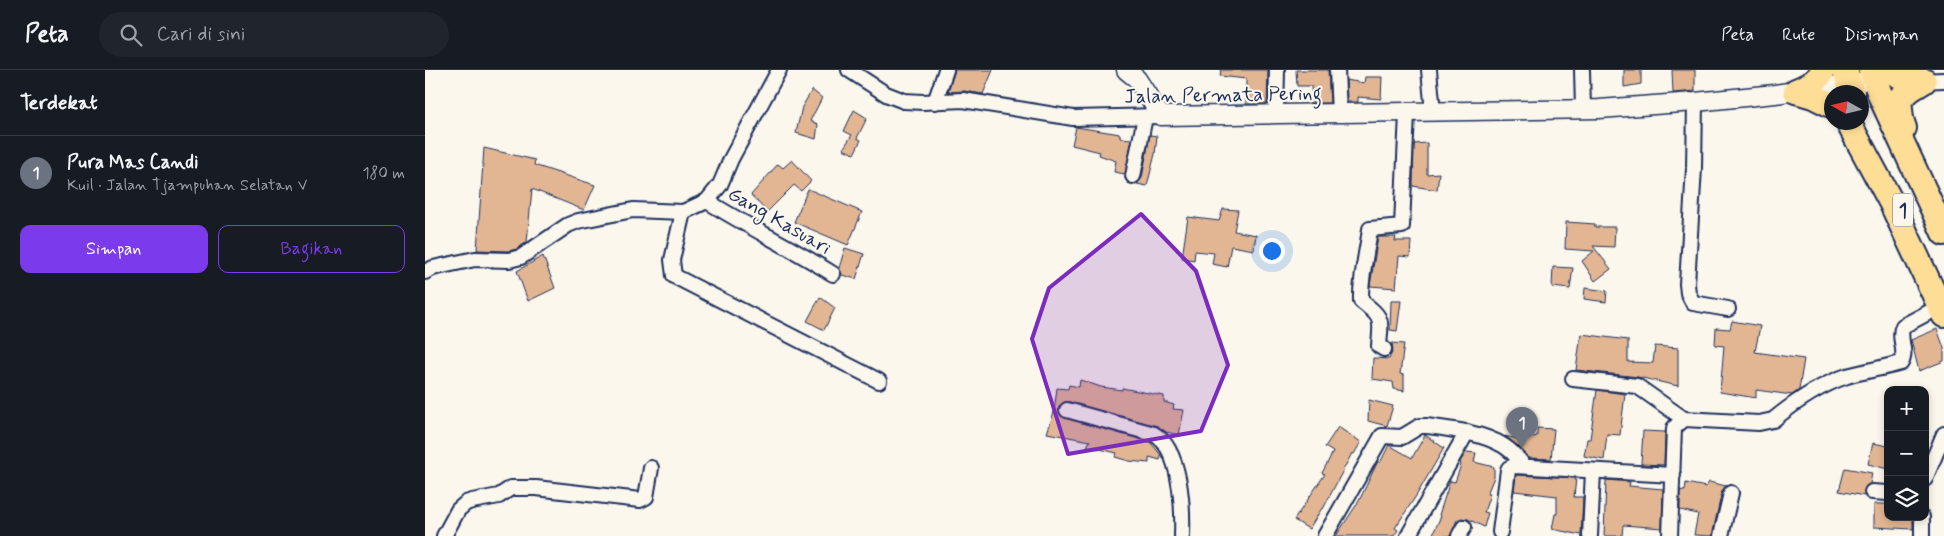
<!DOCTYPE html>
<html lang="id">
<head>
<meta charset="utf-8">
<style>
	:root { --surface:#171b24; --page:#20242c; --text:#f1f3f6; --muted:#9ea1a6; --line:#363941; --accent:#7c3aed }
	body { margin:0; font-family:Mynerve,sans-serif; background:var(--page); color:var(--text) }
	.controls { position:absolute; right:15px; bottom:15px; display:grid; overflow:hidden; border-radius:10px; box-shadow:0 2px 8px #0003 }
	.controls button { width:45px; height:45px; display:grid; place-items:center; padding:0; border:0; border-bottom:1px solid var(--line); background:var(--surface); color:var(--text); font:25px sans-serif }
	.compass { position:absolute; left:1399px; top:15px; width:45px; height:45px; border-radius:50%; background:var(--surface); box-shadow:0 2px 8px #0003; rotate:278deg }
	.you { position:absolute; left:846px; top:180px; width:18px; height:18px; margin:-12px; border:4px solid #fff; border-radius:50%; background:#1a73e8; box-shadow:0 0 0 8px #1a73e833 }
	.badge { display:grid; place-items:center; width:32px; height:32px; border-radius:50%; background:var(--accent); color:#fff; font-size:16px; font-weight:700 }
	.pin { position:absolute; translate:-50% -41px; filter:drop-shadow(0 1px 2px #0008) }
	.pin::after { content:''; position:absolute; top:26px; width:18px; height:15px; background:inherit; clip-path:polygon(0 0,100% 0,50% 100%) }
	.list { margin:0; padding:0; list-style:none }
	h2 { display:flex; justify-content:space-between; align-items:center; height:65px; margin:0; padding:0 20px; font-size:21px }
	h2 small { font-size:16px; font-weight:400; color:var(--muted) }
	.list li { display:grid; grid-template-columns:32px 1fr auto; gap:15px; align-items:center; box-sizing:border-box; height:75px; padding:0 20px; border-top:1px solid var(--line) }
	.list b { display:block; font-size:19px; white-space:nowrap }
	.list p { margin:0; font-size:16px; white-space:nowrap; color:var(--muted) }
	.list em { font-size:16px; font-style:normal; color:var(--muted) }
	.actions { display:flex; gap:10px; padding:15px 20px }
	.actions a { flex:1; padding:11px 0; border:1px solid var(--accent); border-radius:10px; text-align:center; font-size:18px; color:var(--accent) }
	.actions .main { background:var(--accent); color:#fff }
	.icon { flex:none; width:28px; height:28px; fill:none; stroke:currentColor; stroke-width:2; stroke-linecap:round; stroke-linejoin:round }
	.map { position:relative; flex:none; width:1519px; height:466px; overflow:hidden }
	header { display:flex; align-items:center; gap:30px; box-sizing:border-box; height:70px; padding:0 25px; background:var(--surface); border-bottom:1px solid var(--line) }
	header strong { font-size:24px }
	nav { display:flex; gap:28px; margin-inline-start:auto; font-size:18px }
	.search { width:350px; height:45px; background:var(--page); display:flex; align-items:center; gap:12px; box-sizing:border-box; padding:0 18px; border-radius:28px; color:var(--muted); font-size:19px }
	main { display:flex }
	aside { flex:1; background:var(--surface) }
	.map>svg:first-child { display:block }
</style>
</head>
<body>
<header>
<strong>Peta</strong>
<div class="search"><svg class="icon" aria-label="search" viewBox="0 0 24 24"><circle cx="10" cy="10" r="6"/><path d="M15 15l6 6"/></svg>Cari di sini</div>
<nav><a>Peta</a><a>Rute</a><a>Disimpan</a></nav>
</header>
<main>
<aside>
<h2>Terdekat<small></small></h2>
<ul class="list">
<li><span class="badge" style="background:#6b7280">1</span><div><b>Pura Mas Candi</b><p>Kuil · Jalan Tjampuhan Selatan V</p></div><em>180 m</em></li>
</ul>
<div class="actions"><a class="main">Simpan</a><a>Bagikan</a></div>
</aside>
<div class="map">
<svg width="1519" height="466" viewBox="0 0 1519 466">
	<rect width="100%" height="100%" fill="#fbf7ec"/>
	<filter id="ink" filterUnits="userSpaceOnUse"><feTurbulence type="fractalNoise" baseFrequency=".02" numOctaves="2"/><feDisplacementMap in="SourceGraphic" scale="10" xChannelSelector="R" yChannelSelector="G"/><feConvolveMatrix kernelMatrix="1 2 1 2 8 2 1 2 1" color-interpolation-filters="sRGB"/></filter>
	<g filter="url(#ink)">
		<!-- building -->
		<g fill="#e3b693" stroke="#1b2f5e">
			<path d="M 530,0 L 568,0 L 558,24 L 539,21 L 523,22 Z"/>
			<path d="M 796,0 L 843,0 L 842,34 L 821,34 L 821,9 L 795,6 Z"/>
			<path d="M 871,0 L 903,0 L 905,33 L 887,33 L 886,16 L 872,16 Z"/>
			<path d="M 1199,0 L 1216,0 L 1216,14 L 1199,17 Z"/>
			<path d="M 1247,0 L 1270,0 L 1270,21 L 1248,23 Z"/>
			<path d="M 940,7 L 957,7 L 956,29 L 933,27 L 933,32 L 922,32 L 921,10 L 939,13 Z"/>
			<path d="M 387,20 L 397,28 L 385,51 L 393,54 L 391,69 L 371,63 L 377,37 Z"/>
			<path d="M 429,40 L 442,48 L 432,68 L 436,70 L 429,84 L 418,79 L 427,65 L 419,61 Z"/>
			<path d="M 651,57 L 695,64 L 695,68 L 707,69 L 700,104 L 689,102 L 691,91 L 674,85 L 675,82 L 647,75 Z"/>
			<path d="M 725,65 L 732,66 L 730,84 L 722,116 L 712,114 L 717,108 Z"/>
			<path d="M 1002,73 L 1002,104 L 1014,103 L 1012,120 L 988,116 L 989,74 Z"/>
			<path d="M 59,78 L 110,90 L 109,95 L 170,115 L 159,140 L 107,119 L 102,172 L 92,179 L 83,181 L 52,180 Z"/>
			<path d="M 367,90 L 386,111 L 376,121 L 369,115 L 342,142 L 326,125 L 353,94 L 358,98 Z"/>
			<path d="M 383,119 L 437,142 L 423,175 L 369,152 Z"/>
			<path d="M 798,139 L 813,140 L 809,161 L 831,165 L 829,180 L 806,176 L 802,197 L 787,194 L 789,183 L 770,181 L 769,190 L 757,188 L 763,147 L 794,151 Z"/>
			<path d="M 1141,152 L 1170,154 L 1170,157 L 1190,157 L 1189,177 L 1168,176 L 1186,199 L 1170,211 L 1157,191 L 1169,181 L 1140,179 Z"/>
			<path d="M 953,167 L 971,167 L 970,171 L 986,171 L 985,187 L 974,186 L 971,218 L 945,216 Z"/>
			<path d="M 420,178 L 439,184 L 431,209 L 417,205 L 414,198 Z"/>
			<path d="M 118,186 L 130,218 L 103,231 L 92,201 Z"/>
			<path d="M 1128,197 L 1148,198 L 1145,219 L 1127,217 Z"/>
			<path d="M 1160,218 L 1182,221 L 1181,232 L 1159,229 Z"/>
			<path d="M 395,227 L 410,238 L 399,260 L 382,251 Z"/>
			<path d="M 966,231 L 976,231 L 972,261 L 965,260 Z"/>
			<path d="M 1307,251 L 1335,256 L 1330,282 L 1379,289 L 1374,320 L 1367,325 L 1331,320 L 1331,328 L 1295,322 L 1299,276 L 1290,275 L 1291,258 L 1305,259 Z"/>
			<path d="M 1512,259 L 1519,278 L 1519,291 L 1494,301 L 1486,270 Z"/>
			<path d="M 1156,264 L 1203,270 L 1203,292 L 1228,293 L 1230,276 L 1253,278 L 1253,316 L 1213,307 L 1151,300 Z"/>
			<path d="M 967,273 L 979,274 L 975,304 L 979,305 L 979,321 L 969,319 L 968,312 L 947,309 L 948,288 L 964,289 L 968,280 Z"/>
			<path d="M 655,310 L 676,317 L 697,320 L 697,318 L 739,326 L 739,332 L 749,335 L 748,339 L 759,340 L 754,365 L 741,362 L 731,356 L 644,332 L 639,332 L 634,337 L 634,343 L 640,348 L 725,372 L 736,385 L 735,390 L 724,387 L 724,393 L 704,391 L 690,387 L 692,383 L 662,376 L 665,371 L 622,363 L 629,342 L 632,318 L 643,319 L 644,315 L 654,317 Z"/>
			<path d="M 1172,320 L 1200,324 L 1195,365 L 1182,364 L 1179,390 L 1159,386 L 1162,369 L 1165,369 Z"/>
			<path d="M 944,330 L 968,336 L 962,356 L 943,351 Z"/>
			<path d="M 913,357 L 936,372 L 929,384 L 927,383 L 898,439 L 897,438 L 884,459 L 869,450 L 900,404 L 897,403 L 908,382 L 900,377 Z"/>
			<path d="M 1112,358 L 1129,359 L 1126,389 L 1104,388 L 1093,376 L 1080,366 L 1098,370 L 1112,366 Z"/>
			<path d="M 1218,361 L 1240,362 L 1239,395 L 1216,394 Z"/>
			<path d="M 1000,365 L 1019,378 L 991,426 L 970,458 L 973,460 L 969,466 L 911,466 L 934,431 L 953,391 L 955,393 L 964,375 L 987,388 Z"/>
			<path d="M 1448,373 L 1463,376 L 1463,399 L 1443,394 Z"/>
			<path d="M 1041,382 L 1051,383 L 1049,392 L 1069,397 L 1069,407 L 1062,424 L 1065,424 L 1059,442 L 1063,443 L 1059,457 L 1043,449 L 1036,448 L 1032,450 L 1025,466 L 1007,466 L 1016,446 L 1014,445 L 1025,411 L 1030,412 L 1036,395 L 1035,392 Z"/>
			<path d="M 1420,398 L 1447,403 L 1445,414 L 1440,418 L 1439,426 L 1414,421 Z"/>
			<path d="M 1091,405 L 1151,408 L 1149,427 L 1158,427 L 1156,465 L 1127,459 L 1130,444 L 1132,444 L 1132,426 L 1089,421 Z"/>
			<path d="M 1181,410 L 1205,412 L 1204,416 L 1238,419 L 1237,458 L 1198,455 L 1197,466 L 1179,466 Z"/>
			<path d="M 1284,412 L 1301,416 L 1297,421 L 1287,466 L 1269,465 L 1273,444 L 1255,440 L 1255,420 L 1260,421 L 1261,413 L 1281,417 Z"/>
			<path d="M 1449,434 L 1463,434 L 1463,447 L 1488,447 L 1488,459 L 1449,457 Z"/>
		</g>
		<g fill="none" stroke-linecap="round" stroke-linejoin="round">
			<!-- minor casing -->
			<g stroke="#1b2f5e" stroke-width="18">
				<g id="minor">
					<path d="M 424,0 L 461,24 L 479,31 L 498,32 L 538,30 L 648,48 L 736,46"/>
					<path d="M 912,0 L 914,44"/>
					<path d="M 1004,0 L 1008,42"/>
					<path d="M 1157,0 L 1158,39"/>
					<path d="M 1492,11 L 1519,10"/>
					<path d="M 510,32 L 521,0"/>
					<path d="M 1270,32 L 1269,98 L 1262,214 L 1263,223 L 1268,233 L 1303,239"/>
					<path d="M 851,45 L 852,0"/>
					<path d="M 708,106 L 720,47"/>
					<path d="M 282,131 C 323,157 367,178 408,204"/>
					<path d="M 258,142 L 247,190 L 249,206 L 454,311"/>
					<path d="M 0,202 L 8,198 L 50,189 L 84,190 L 96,187 L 143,155 L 153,151 L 208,140 L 258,142 L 282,131 L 295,115 L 306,89 L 354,0"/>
					<path d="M 959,279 L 954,276 C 956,248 959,249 936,231 C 935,207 942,183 945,159 L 977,156 L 982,43"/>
					<path d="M 1148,309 L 1212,316 L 1259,349 L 1334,353 L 1348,350 C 1370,332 1395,315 1422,306 C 1440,301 1458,298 1476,293 C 1483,281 1472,268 1478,256 L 1514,237"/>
					<path d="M 642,340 L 729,364 C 756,379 758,438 757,466"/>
					<path d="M 1500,409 L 1519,364"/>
					<path d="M 1447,422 L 1463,423"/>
					<path d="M 1075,462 L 1083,400 L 1084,398 L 1089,396 L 1248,405"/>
					<path d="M 19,466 L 33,440 L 41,433 L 47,431 L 74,426 L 86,418 L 111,418 L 215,430 L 221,427 L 226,398"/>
					<path d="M 900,466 L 957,366 L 977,367 L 995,356 L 1002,356 C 1025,359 1059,363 1079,376 C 1087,381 1093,388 1099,396"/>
					<path d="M 983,466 L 1042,362"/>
					<path d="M 1034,466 L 1039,457"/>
					<path d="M 1165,466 L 1168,401"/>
					<path d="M 1245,466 L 1249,358 L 1259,349"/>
					<path d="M 1296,466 L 1306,423"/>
					<path d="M 1497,466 L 1497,447"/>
				</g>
			</g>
			<!-- tertiary casing -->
			<g stroke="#1b2f5e" stroke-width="21">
				<path id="tertiary" d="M 701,0 L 712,9 L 736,46 L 1174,39 L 1270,32 L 1350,24 L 1435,12"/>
			</g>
			<!-- trunk casing -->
			<g stroke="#1b2f5e" stroke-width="28">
				<g id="trunk">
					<path d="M 1420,0 L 1427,22"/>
					<path d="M 1446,0 L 1456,27 L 1519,163"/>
					<path d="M 1463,0 L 1481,9 L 1491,11"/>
					<path d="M 1371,21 L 1388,26 L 1406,35"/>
					<path d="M 1371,21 C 1382,16 1393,12 1398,0"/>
					<path d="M 1423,52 L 1466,132 L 1519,245"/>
					<path d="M 1479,58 L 1476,49 L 1474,29 L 1486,19 L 1499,11"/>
				</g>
			</g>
			<!-- minor -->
			<use href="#minor" stroke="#fbf7ec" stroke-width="14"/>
			<!-- tertiary -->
			<use href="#tertiary" stroke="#fbf7ec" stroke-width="18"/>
			<!-- trunk -->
			<use href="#trunk" stroke="#fedd96" stroke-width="24"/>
		</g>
	</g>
	<!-- marked area -->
	<path fill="#7b2cbf" fill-opacity="0.2" stroke="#7b2cbf" stroke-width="4" stroke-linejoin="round" d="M 716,144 L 771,201 L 803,295 L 776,361 L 643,384 L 607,269 L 624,218 Z"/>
	<g text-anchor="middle" stroke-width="4" stroke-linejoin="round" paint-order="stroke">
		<!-- shield labels -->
		<rect fill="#fbf7ec" stroke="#5e6b89" stroke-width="1" x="1468" y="123.5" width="20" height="33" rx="4"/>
		<g font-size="19" font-weight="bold" fill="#1b2f5e">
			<text x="1478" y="147">1</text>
		</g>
		<!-- street labels -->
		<g font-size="20" fill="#1b2f5e" stroke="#fbf7ec">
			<text transform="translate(798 24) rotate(-1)" y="7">Jalan Permata Pering</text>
			<text transform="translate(355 150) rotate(30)" y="7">Gang Kasuari</text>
		</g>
	</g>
</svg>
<div class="controls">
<button>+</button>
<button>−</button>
<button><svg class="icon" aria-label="layers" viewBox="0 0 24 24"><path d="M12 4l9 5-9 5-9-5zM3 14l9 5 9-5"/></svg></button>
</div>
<svg class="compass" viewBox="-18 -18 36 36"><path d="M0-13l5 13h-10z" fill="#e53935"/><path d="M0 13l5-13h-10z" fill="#9ea1a6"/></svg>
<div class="you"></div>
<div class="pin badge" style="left:1097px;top:378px;background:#6b7280">1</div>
</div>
</main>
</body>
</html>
